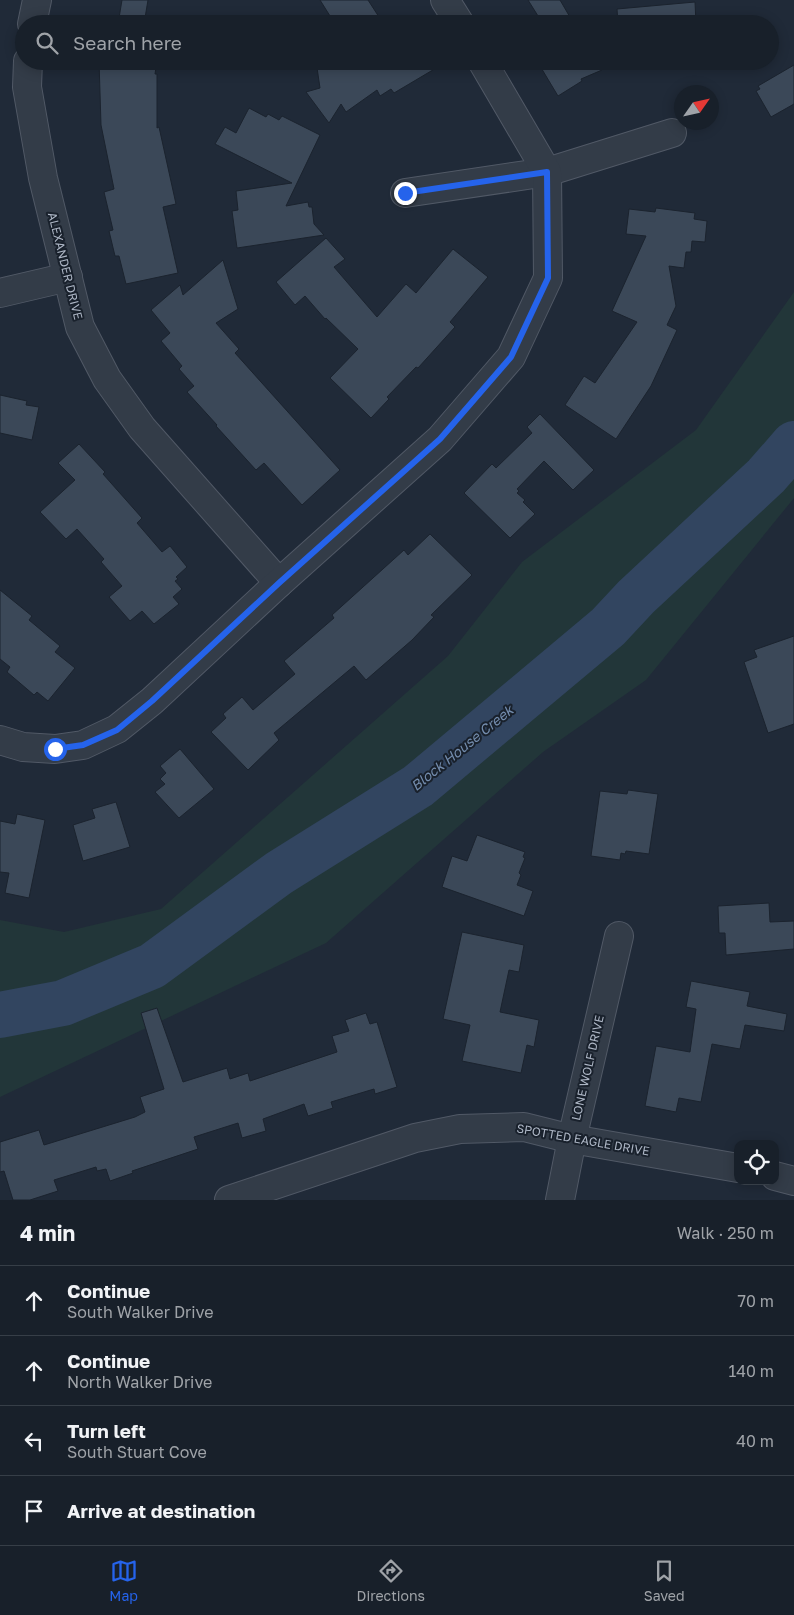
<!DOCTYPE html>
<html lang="en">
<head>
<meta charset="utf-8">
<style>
	:root { --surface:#18202a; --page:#252d36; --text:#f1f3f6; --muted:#9fa3a8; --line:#363e47; --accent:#2563eb }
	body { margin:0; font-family:"Golos Text",sans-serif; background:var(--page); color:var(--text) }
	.controls { position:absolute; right:15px; bottom:15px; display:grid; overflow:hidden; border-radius:10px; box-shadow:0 2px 12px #0003 }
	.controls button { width:45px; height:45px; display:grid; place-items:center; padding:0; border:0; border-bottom:1px solid var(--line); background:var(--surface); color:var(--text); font:25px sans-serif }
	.compass { position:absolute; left:674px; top:85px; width:45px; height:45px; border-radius:50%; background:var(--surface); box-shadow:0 2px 12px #0003; rotate:56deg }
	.stop { position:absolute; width:15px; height:15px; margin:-11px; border:4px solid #2563eb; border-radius:50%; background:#fff }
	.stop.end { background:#2563eb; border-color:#fff; box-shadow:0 1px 5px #0008 }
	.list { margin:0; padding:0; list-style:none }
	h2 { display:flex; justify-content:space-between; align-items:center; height:65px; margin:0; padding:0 20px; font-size:21px }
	h2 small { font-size:16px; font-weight:400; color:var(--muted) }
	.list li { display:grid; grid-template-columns:32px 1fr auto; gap:15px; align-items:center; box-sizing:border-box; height:70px; padding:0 20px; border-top:1px solid var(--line) }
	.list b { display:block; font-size:19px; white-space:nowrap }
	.list p { margin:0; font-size:16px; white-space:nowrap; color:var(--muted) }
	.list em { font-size:16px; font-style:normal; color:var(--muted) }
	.icon { flex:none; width:28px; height:28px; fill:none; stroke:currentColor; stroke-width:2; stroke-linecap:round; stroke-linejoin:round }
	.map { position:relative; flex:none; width:794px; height:1200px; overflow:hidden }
	.search { position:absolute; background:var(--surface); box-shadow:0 2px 12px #0003; left:15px; right:15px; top:15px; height:55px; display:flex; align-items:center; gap:12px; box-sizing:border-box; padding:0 18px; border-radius:28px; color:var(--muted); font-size:19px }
	.sheet { height:345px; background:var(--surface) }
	nav { display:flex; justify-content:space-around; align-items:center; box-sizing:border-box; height:70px; border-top:1px solid var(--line); background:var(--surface); font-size:14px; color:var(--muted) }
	nav a { display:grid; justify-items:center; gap:2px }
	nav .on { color:var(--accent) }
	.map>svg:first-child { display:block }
</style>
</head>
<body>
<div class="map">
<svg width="794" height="1200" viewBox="0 0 794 1200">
	<rect width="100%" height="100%" fill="#202a38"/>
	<!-- green -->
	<path fill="#223639" d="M 794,292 L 794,498 L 646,680 L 543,752 L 326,943 L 0,1097 L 0,920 L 64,932 L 161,909 L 448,656 L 522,562 L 696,430 Z"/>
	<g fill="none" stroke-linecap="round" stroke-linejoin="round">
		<!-- river -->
		<path stroke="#324560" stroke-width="46" d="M 0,1015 L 63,1003 L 152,966 L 279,873 L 418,786 L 608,627 L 636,597 L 766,476 L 794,444"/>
	</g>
	<!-- building -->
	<g fill="#3b4858" stroke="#1b232e">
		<path d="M 122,0 L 148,0 L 144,24 L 118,24 Z"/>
		<path d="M 320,0 L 368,0 L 379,17 L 368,24 L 335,24 Z"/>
		<path d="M 528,0 L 560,0 L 574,24 L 543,24 Z"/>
		<path d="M 695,2 L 696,24 L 618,24 L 617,9 Z"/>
		<path d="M 99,61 L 157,61 L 155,74 L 157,74 L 157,128 L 159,127 L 176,204 L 163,207 L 178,273 L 126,284 L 119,256 L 115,256 L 109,231 L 113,230 L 104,192 L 114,189 L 101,125 Z"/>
		<path d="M 316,61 L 448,61 L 394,93 L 391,89 L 380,96 L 377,90 L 346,112 L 341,104 L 329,123 L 306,92 L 320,88 Z"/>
		<path d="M 537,61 L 597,61 L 602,70 L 581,79 L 582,81 L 558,96 Z"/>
		<path d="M 794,65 L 794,104 L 771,117 L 756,91 L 760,89 L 758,86 Z"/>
		<path d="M 249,108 L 266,117 L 268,114 L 279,120 L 282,116 L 320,135 L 286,206 L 308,202 L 309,207 L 312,207 L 314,224 L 324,235 L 237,248 L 232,211 L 238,210 L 236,191 L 292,183 L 215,144 L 225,127 L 236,133 Z"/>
		<path d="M 656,208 L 695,213 L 694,219 L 707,221 L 705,242 L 692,241 L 691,252 L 686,252 L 684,268 L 669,266 L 676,306 L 667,325 L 677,330 L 651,386 L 616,439 L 565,405 L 584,376 L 595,383 L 637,322 L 612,311 L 646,236 L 626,234 L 629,209 L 655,212 Z"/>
		<path d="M 326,238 L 345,259 L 334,267 L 377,317 L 406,284 L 416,293 L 453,249 L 488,277 L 450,322 L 455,327 L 418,368 L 416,367 L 387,397 L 389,399 L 371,418 L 330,378 L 358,349 L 326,318 L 325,319 L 305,296 L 295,305 L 276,282 Z"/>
		<path d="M 223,260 L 238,309 L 216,323 L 239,349 L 235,353 L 340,470 L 302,505 L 264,463 L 256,470 L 216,426 L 217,425 L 187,392 L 194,386 L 179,369 L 182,366 L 161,341 L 170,333 L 151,310 L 180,285 L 183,295 Z"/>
		<path d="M 0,395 L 27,401 L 26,405 L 39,407 L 32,440 L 0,433 Z"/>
		<path d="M 540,414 L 594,470 L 573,490 L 544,461 L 517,489 L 519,491 L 517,493 L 525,500 L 523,502 L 535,514 L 510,538 L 464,493 L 492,464 L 496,468 L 532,433 L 527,427 Z"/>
		<path d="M 79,444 L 105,472 L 103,474 L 142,518 L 137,523 L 162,552 L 170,546 L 187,567 L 176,577 L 178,579 L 175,581 L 182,589 L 173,597 L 179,604 L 154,624 L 142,611 L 130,621 L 109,597 L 122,586 L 101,562 L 104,559 L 77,529 L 66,539 L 40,512 L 75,480 L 58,463 Z"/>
		<path d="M 430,534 L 472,575 L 431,615 L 434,617 L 412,640 L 366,680 L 354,666 L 274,733 L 279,740 L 248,770 L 211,732 L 226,718 L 223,714 L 242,697 L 253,710 L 295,674 L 284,661 L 334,618 L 332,615 L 404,550 L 408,555 Z"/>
		<path d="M 0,590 L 32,616 L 29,620 L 60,646 L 55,652 L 75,668 L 48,701 L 37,692 L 34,695 L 7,672 L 10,667 L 0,659 Z"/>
		<path d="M 794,636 L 794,724 L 768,733 L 744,662 L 757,657 L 754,650 Z"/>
		<path d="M 180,749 L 214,789 L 179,818 L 155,792 L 165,784 L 160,779 L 166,773 L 160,766 Z"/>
		<path d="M 628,790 L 658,794 L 649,854 L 626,851 L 625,854 L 621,853 L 620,860 L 591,856 L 600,791 L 627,794 Z"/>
		<path d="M 116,802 L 130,847 L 83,861 L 73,825 L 95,818 L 92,809 Z"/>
		<path d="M 17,814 L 45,820 L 29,898 L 5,893 L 9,873 L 0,872 L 0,821 L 15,824 Z"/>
		<path d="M 477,835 L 525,852 L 523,857 L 525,858 L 519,873 L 521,875 L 517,885 L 533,891 L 524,916 L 442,887 L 452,856 L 467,861 Z"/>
		<path d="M 769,903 L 770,922 L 794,921 L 794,949 L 726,955 L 725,933 L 719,933 L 718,906 Z"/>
		<path d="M 462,932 L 524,945 L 519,972 L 509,970 L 500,1012 L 539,1020 L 534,1047 L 527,1045 L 521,1073 L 462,1061 L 470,1025 L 443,1019 Z"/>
		<path d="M 691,981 L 750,992 L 747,1006 L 787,1014 L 784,1031 L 745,1025 L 740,1049 L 712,1044 L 701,1102 L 679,1098 L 676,1112 L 645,1106 L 656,1046 L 690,1052 L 696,1009 L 686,1007 Z"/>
		<path d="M 157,1008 L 183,1082 L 227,1068 L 230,1079 L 248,1073 L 250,1081 L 337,1052 L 332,1036 L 349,1031 L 345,1020 L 366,1013 L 370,1024 L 377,1022 L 397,1087 L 375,1094 L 374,1089 L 331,1102 L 333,1108 L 308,1116 L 304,1104 L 263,1119 L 266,1131 L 242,1138 L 238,1123 L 194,1137 L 198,1149 L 132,1171 L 133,1173 L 110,1181 L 106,1169 L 97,1171 L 96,1167 L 54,1180 L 58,1191 L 30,1200 L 13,1200 L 4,1171 L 0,1172 L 0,1142 L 39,1130 L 44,1145 L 135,1117 L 145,1112 L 140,1097 L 164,1089 L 141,1013 Z"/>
	</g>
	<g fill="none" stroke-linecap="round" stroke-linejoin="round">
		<!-- minor casing -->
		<g stroke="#515966" stroke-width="30">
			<g id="minor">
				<path d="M 445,0 L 460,24"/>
				<path d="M 32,24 L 37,0"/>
				<path d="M 28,61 L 27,87 L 43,178 L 80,327 L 107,379 L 142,428 L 279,583"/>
				<path d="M 405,193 L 547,172 L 672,133"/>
				<path d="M 0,293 L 68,277"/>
				<path d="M 0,740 L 23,747 L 55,749 L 83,745 L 117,729 L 152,701 L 279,583 L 440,439 L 511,357 L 548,278 L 547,172 L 482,61"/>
				<path d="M 775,1176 L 794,1181"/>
				<path d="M 229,1200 L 415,1138 L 460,1129 L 524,1127 L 572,1139 L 738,1168"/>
				<path d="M 560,1200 L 572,1139 L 619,936"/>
			</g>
		</g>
		<!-- minor -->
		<use href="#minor" stroke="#333c48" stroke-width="28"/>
	</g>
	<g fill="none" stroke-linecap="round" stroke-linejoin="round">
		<!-- route -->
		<path stroke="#2563eb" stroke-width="6" d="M 55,749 L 83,745 L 117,730 L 152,701 L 279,583 L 440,439 L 511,357 L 548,278 L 547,172 L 405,193"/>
	</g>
	<g text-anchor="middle" stroke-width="4" stroke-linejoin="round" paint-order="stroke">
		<!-- street labels -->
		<g font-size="12" fill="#adb6c5" stroke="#19212c">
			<text transform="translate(65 266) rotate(76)" y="4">ALEXANDER DRIVE</text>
			<text transform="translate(588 1068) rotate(-77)" y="4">LONE WOLF DRIVE</text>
			<text transform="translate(583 1140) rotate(10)" y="4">SPOTTED EAGLE DRIVE</text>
		</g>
		<!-- water labels -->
		<g font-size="14" font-style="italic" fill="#748dae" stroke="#19212c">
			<text transform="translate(462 748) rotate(-39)" y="5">Block House Creek</text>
		</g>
	</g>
</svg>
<div class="controls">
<button><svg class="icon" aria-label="locate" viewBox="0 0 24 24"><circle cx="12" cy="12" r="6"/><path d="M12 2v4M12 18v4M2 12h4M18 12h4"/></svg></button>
</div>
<svg class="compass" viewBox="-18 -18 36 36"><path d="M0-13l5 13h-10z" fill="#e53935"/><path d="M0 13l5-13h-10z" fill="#9fa3a8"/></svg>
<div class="stop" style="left:55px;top:749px"></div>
<div class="stop end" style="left:405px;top:193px"></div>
<div class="search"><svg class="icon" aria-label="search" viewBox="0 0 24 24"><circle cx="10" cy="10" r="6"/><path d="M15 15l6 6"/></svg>Search here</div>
</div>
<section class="sheet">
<h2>4 min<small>Walk · 250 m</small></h2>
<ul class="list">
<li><svg class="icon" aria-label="ahead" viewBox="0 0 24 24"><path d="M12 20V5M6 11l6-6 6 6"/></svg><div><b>Continue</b><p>South Walker Drive</p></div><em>70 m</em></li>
<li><svg class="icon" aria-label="ahead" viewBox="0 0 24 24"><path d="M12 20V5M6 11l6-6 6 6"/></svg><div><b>Continue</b><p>North Walker Drive</p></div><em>140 m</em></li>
<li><svg class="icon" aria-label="left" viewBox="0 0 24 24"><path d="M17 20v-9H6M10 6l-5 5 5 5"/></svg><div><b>Turn left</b><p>South Stuart Cove</p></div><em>40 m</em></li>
<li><svg class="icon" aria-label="arrive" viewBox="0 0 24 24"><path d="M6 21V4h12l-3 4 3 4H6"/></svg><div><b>Arrive at destination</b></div></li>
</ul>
</section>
<nav>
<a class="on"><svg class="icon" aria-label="map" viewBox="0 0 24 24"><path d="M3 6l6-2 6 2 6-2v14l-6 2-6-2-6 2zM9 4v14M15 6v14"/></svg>Map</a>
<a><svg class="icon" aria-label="directions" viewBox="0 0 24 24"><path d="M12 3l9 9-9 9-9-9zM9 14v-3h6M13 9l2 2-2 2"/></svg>Directions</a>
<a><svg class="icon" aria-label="saved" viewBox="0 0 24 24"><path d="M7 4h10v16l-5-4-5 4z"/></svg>Saved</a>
</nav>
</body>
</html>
